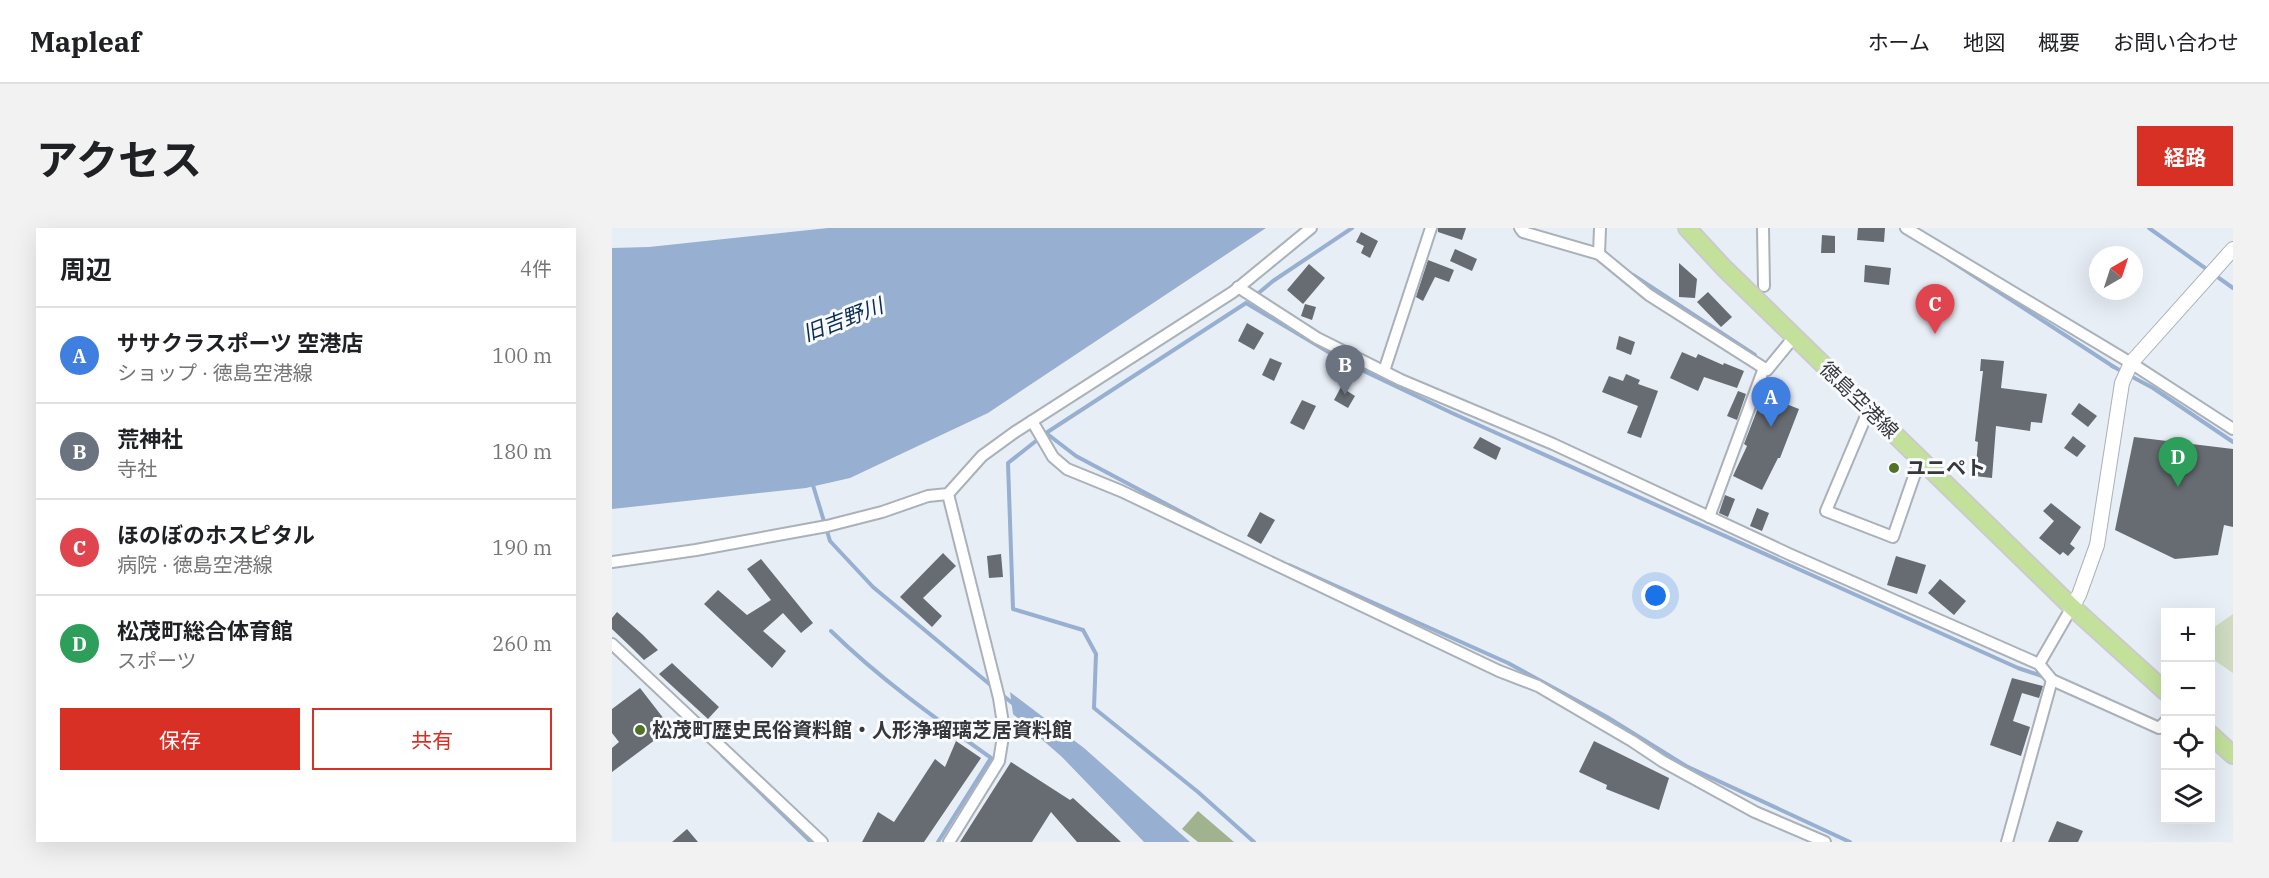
<!DOCTYPE html>
<html lang="ja">
<head>
<meta charset="utf-8">
<style>
	:root { --surface:#fff; --page:#f2f2f2; --text:#202124; --muted:#757577; --line:#e0e0e0; --accent:#d93025 }
	body { margin:0; font-family:"IBM Plex Serif","Noto Sans JP",serif; background:var(--page); color:var(--text) }
	.controls { position:absolute; right:18px; bottom:18px; display:grid; overflow:hidden; border-radius:0px; box-shadow:0 6px 24px #0002 }
	.controls button { width:54px; height:54px; display:grid; place-items:center; padding:0; border:0; border-bottom:2px solid var(--line); background:var(--surface); color:var(--text); font:30px sans-serif }
	.compass { position:absolute; left:1477px; top:18px; width:54px; height:54px; border-radius:50%; background:var(--surface); box-shadow:0 6px 24px #0002; rotate:39deg }
	.you { position:absolute; left:1044px; top:368px; width:21px; height:21px; margin:-15px; border:4px solid #fff; border-radius:50%; background:#1a73e8; box-shadow:0 0 0 9px #1a73e833 }
	.badge { display:grid; place-items:center; width:39px; height:39px; border-radius:50%; background:var(--accent); color:#fff; font-size:20px; font-weight:700 }
	.pin { position:absolute; translate:-50% -50px; filter:drop-shadow(0 2px 3px #0008) }
	.pin::after { content:''; position:absolute; top:32px; width:21px; height:18px; background:inherit; clip-path:polygon(0 0,100% 0,50% 100%) }
	.list { margin:0; padding:0; list-style:none }
	h2 { display:flex; justify-content:space-between; align-items:center; height:78px; margin:0; padding:0 24px; font-size:26px }
	h2 small { font-size:20px; font-weight:400; color:var(--muted) }
	.list li { display:grid; grid-template-columns:39px 1fr auto; gap:18px; align-items:center; box-sizing:border-box; height:96px; padding:0 24px; border-top:2px solid var(--line) }
	.list b { display:block; font-size:22px; white-space:nowrap }
	.list p { margin:0; font-size:20px; white-space:nowrap; color:var(--muted) }
	.list em { font-size:20px; font-style:normal; color:var(--muted) }
	.actions { display:flex; gap:12px; padding:18px 24px }
	.actions a { flex:1; padding:14px 0; border:2px solid var(--accent); border-radius:0px; text-align:center; font-size:21px; color:var(--accent) }
	.actions .main { background:var(--accent); color:#fff }
	.icon { flex:none; width:33px; height:33px; fill:none; stroke:currentColor; stroke-width:2; stroke-linecap:round; stroke-linejoin:round }
	.map { position:relative; flex:none; width:1621px; height:614px; overflow:hidden; border-radius:0px }
	header { display:flex; align-items:center; gap:36px; box-sizing:border-box; height:84px; padding:0 30px; background:var(--surface); border-bottom:2px solid var(--line) }
	header strong { font-size:28px }
	nav { display:flex; gap:33px; margin-inline-start:auto; font-size:21px }
	.intro { display:flex; align-items:center; justify-content:space-between; box-sizing:border-box; height:144px; padding:0 36px }
	h1 { margin:0; font-size:42px }
	.button { padding:15px 27px; border-radius:0px; background:var(--accent); color:#fff; font-size:21px; font-weight:700 }
	main { display:flex; gap:36px; padding:0 36px }
	aside { flex:1; background:var(--surface); border-radius:0px; box-shadow:0 6px 24px #0002 }
	.map>svg:first-child { display:block }
</style>
</head>
<body>
<header>
<strong>Mapleaf</strong>
<nav><a>ホーム</a><a>地図</a><a>概要</a><a>お問い合わせ</a></nav>
</header>
<div class="intro"><h1>アクセス</h1><a class="button">経路</a></div>
<main>
<aside>
<h2>周辺<small>4件</small></h2>
<ul class="list">
<li><span class="badge" style="background:#3f7fe0">A</span><div><b>ササクラスポーツ 空港店</b><p>ショップ · 徳島空港線</p></div><em>100 m</em></li>
<li><span class="badge" style="background:#6b7280">B</span><div><b>荒神社</b><p>寺社</p></div><em>180 m</em></li>
<li><span class="badge" style="background:#e0444e">C</span><div><b>ほのぼのホスピタル</b><p>病院 · 徳島空港線</p></div><em>190 m</em></li>
<li><span class="badge" style="background:#2e9e5b">D</span><div><b>松茂町総合体育館</b><p>スポーツ</p></div><em>260 m</em></li>
</ul>
<div class="actions"><a class="main">保存</a><a>共有</a></div>
</aside>
<div class="map">
<svg width="1621" height="614" viewBox="0 0 1621 614">
	<rect width="100%" height="100%" fill="#e8eef6"/>
	<!-- green -->
	<path fill="#cfddc1" d="M 1621,386 L 1621,445 L 1599,430 L 1598,402 Z"/>
	<!-- forest -->
	<path fill="#a1b38e" d="M 586,583 L 622,614 L 586,614 L 570,601 Z"/>
	<!-- water -->
	<g fill="#97afd0">
		<path d="M 216,0 L 654,0 L 376,185 L 238,250 L 194,260 L 0,281 L 0,20 L 37,19 Z"/>
		<path d="M 398,464 L 472,520 L 578,614 L 532,614 L 450,529 L 401,486 Z"/>
	</g>
	<g fill="none" stroke-linecap="round" stroke-linejoin="round">
		<!-- stream -->
		<g stroke="#97afd0" stroke-width="4">
			<path d="M 1537,0 L 1621,60"/>
			<path d="M 1336,31 L 1502,139"/>
			<path d="M 1021,47 L 1143,127"/>
			<path d="M 643,68 L 661,53 L 740,0"/>
			<path d="M 1500,138 L 1541,160 L 1621,214"/>
			<path d="M 434,205 L 464,228 L 603,302"/>
			<path d="M 200,254 L 218,313 L 261,359 L 381,459"/>
			<path d="M 677,337 L 896,435 L 995,489 L 1074,538 L 1238,614"/>
			<path d="M 219,403 C 268,451 323,490 379,530 L 326,614"/>
			<path d="M 389,466 L 404,478"/>
			<path d="M 110,527 L 199,614"/>
			<path d="M 642,614 L 586,564 L 482,480 L 484,426 L 471,402 L 401,381 L 396,235 L 434,205 L 634,75 L 735,135 L 840,185 L 1406,440 L 1433,449"/>
		</g>
	</g>
	<!-- building -->
	<g fill="#676c72">
		<path d="M 826,0 L 854,0 L 850,12 L 826,4 Z"/>
		<path d="M 1246,0 L 1273,0 L 1272,14 L 1245,12 Z"/>
		<path d="M 749,4 L 766,13 L 758,30 L 749,25 L 752,18 L 744,14 Z"/>
		<path d="M 1210,7 L 1223,8 L 1223,25 L 1209,25 Z"/>
		<path d="M 843,21 L 865,31 L 860,43 L 838,33 Z"/>
		<path d="M 816,32 L 842,42 L 837,54 L 823,49 L 811,73 L 804,69 Z"/>
		<path d="M 1067,35 L 1085,51 L 1083,70 L 1067,69 Z"/>
		<path d="M 697,36 L 713,50 L 691,76 L 675,62 Z"/>
		<path d="M 1253,37 L 1279,40 L 1277,57 L 1252,54 Z"/>
		<path d="M 1096,64 L 1120,89 L 1109,99 L 1085,74 Z"/>
		<path d="M 693,76 L 704,79 L 700,92 L 689,88 Z"/>
		<path d="M 635,95 L 652,105 L 642,122 L 626,113 Z"/>
		<path d="M 1007,108 L 1023,114 L 1019,127 L 1004,121 Z"/>
		<path d="M 1070,124 L 1084,130 L 1086,126 L 1111,137 L 1112,135 L 1132,143 L 1125,160 L 1092,149 L 1086,163 L 1058,150 Z"/>
		<path d="M 658,130 L 670,135 L 662,153 L 650,147 Z"/>
		<path d="M 1369,131 L 1392,133 L 1389,160 L 1435,166 L 1430,195 L 1419,194 L 1418,203 L 1384,198 L 1380,250 L 1363,248 L 1366,214 L 1363,213 L 1371,143 L 1368,143 Z"/>
		<path d="M 1014,146 L 1028,152 L 1026,156 L 1046,163 L 1029,210 L 1015,205 L 1026,178 L 990,164 L 997,148 L 1011,153 Z"/>
		<path d="M 729,159 L 743,168 L 736,180 L 722,172 Z"/>
		<path d="M 1126,163 L 1134,166 L 1125,192 L 1115,188 Z"/>
		<path d="M 1151,167 L 1187,181 L 1168,230 L 1166,230 L 1150,262 L 1121,248 L 1135,218 L 1132,216 Z"/>
		<path d="M 690,172 L 704,178 L 692,202 L 678,195 Z"/>
		<path d="M 1467,175 L 1485,188 L 1476,199 L 1459,186 Z"/>
		<path d="M 1461,208 L 1474,218 L 1465,229 L 1452,220 Z"/>
		<path d="M 868,209 L 889,220 L 884,232 L 861,220 Z"/>
		<path d="M 1522,209 L 1621,221 L 1621,299 L 1612,297 L 1606,327 L 1563,331 L 1503,302 Z"/>
		<path d="M 1113,267 L 1123,271 L 1116,289 L 1107,285 Z"/>
		<path d="M 1439,275 L 1469,299 L 1458,316 L 1463,320 L 1456,328 L 1451,324 L 1448,327 L 1427,310 L 1442,293 L 1431,283 Z"/>
		<path d="M 1145,280 L 1157,285 L 1150,303 L 1138,298 Z"/>
		<path d="M 648,284 L 663,292 L 649,316 L 635,308 Z"/>
		<path d="M 331,325 L 344,338 L 311,370 L 330,388 L 320,399 L 288,369 Z"/>
		<path d="M 389,326 L 391,349 L 377,350 L 375,328 Z"/>
		<path d="M 1284,328 L 1314,337 L 1305,366 L 1275,357 Z"/>
		<path d="M 149,331 L 201,395 L 189,405 L 171,385 L 151,403 L 174,423 L 160,440 L 92,376 L 106,362 L 135,387 L 159,372 L 135,341 Z"/>
		<path d="M 1328,351 L 1354,373 L 1342,387 L 1316,365 Z"/>
		<path d="M 5,384 L 31,407 L 46,422 L 32,432 L 22,422 L 0,401 L 0,390 Z"/>
		<path d="M 60,435 L 107,479 L 96,491 L 47,446 Z"/>
		<path d="M 1400,450 L 1431,458 L 1427,470 L 1410,465 L 1401,493 L 1418,499 L 1409,528 L 1378,517 Z"/>
		<path d="M 28,460 L 59,500 L 0,544 L 0,520 L 7,514 L 0,505 L 0,481 Z"/>
		<path d="M 344,513 L 369,530 L 312,614 L 250,614 L 266,584 L 282,594 L 323,531 L 333,539 Z"/>
		<path d="M 982,513 L 1057,550 L 1047,582 L 994,561 L 995,557 L 967,544 Z"/>
		<path d="M 399,534 L 458,572 L 461,570 L 509,614 L 465,614 L 439,584 L 420,614 L 348,614 Z"/>
		<path d="M 1445,593 L 1471,603 L 1466,614 L 1436,614 Z"/>
		<path d="M 75,601 L 86,614 L 60,614 Z"/>
	</g>
	<g fill="none" stroke-linecap="round" stroke-linejoin="round">
		<!-- minor casing -->
		<g stroke="#abb1b8" stroke-width="14">
			<g id="minor">
				<path d="M 908,0 L 911,4 L 987,26 L 1037,67 L 1155,142 L 1182,109"/>
				<path d="M 1151,0 L 1152,58"/>
				<path d="M 1294,0 L 1519,135 L 1621,201"/>
				<path d="M 987,26 L 988,0"/>
				<path d="M 626,59 L 705,110 L 789,152 L 941,216 L 1177,326 L 1427,436 L 1440,452 L 1395,614"/>
				<path d="M 772,143 L 819,0"/>
				<path d="M 1257,181 L 1214,283 L 1281,309 L 1308,231"/>
				<path d="M 420,193 L 441,229 L 455,241 L 509,263 L 887,443 L 926,458 L 1020,513 L 1050,533 L 1143,584 L 1213,614"/>
				<path d="M 336,266 L 387,470 L 392,502 L 387,533 L 337,614"/>
				<path d="M 1097,289 L 1152,140"/>
				<path d="M 0,334 L 84,322 L 215,298 L 270,284 L 316,268 L 336,266 L 370,228 L 403,204 L 621,64 L 699,0"/>
				<path d="M 0,416 L 210,614"/>
				<path d="M 1427,436 L 1460,379"/>
				<path d="M 1440,452 L 1547,500 L 1554,493"/>
			</g>
		</g>
		<!-- tertiary casing -->
		<g stroke="#abb1b8" stroke-width="16">
			<path id="tertiary" d="M 1460,379 L 1467,367 L 1485,317 L 1510,155 L 1519,135 L 1621,21"/>
		</g>
		<!-- primary casing -->
		<g stroke="#cbcbcc" stroke-width="20">
			<g id="primary">
				<path d="M 1075,0 L 1112,40 L 1460,379 L 1554,464"/>
				<path d="M 1598,506 L 1621,527"/>
			</g>
		</g>
		<!-- minor -->
		<use href="#minor" stroke="#fff" stroke-width="10"/>
		<!-- tertiary -->
		<use href="#tertiary" stroke="#fff" stroke-width="14"/>
		<!-- primary -->
		<use href="#primary" stroke="#c3e19b" stroke-width="16"/>
	</g>
	<!-- markers -->
	<g fill="#527127" stroke="#f9fbfe" stroke-width="2">
		<circle cx="1282" cy="240" r="6"/>
		<circle cx="28" cy="502" r="6"/>
	</g>
	<g text-anchor="middle" stroke-width="6" stroke-linejoin="round" paint-order="stroke">
		<!-- street labels -->
		<g font-size="20" fill="#36383b" stroke="#f9fbfe">
			<text transform="translate(1247 172) rotate(44)" y="7">徳島空港線</text>
		</g>
		<!-- poi labels -->
		<g font-size="20" font-weight="bold" fill="#36383b" stroke="#f9fbfe" text-anchor="start">
			<text x="1294" y="247">ユニペト</text>
			<text x="40" y="509">松茂町歴史民俗資料館・人形浄瑠璃芝居資料館</text>
		</g>
		<!-- water labels -->
		<g font-size="21" font-style="italic" fill="#0a2b55" stroke="#f9fbfe">
			<text transform="translate(231 92) rotate(-21)" y="7">旧吉野川</text>
		</g>
	</g>
</svg>
<div class="controls">
<button>+</button>
<button>−</button>
<button><svg class="icon" aria-label="locate" viewBox="0 0 24 24"><circle cx="12" cy="12" r="6"/><path d="M12 2v4M12 18v4M2 12h4M18 12h4"/></svg></button>
<button><svg class="icon" aria-label="layers" viewBox="0 0 24 24"><path d="M12 4l9 5-9 5-9-5zM3 14l9 5 9-5"/></svg></button>
</div>
<svg class="compass" viewBox="-18 -18 36 36"><path d="M0-13l5 13h-10z" fill="#e53935"/><path d="M0 13l5-13h-10z" fill="#757577"/></svg>
<div class="you"></div>
<div class="pin badge" style="left:1159px;top:199px;background:#3f7fe0">A</div>
<div class="pin badge" style="left:733px;top:167px;background:#6b7280">B</div>
<div class="pin badge" style="left:1323px;top:106px;background:#e0444e">C</div>
<div class="pin badge" style="left:1566px;top:259px;background:#2e9e5b">D</div>
</div>
</main>
</body>
</html>
